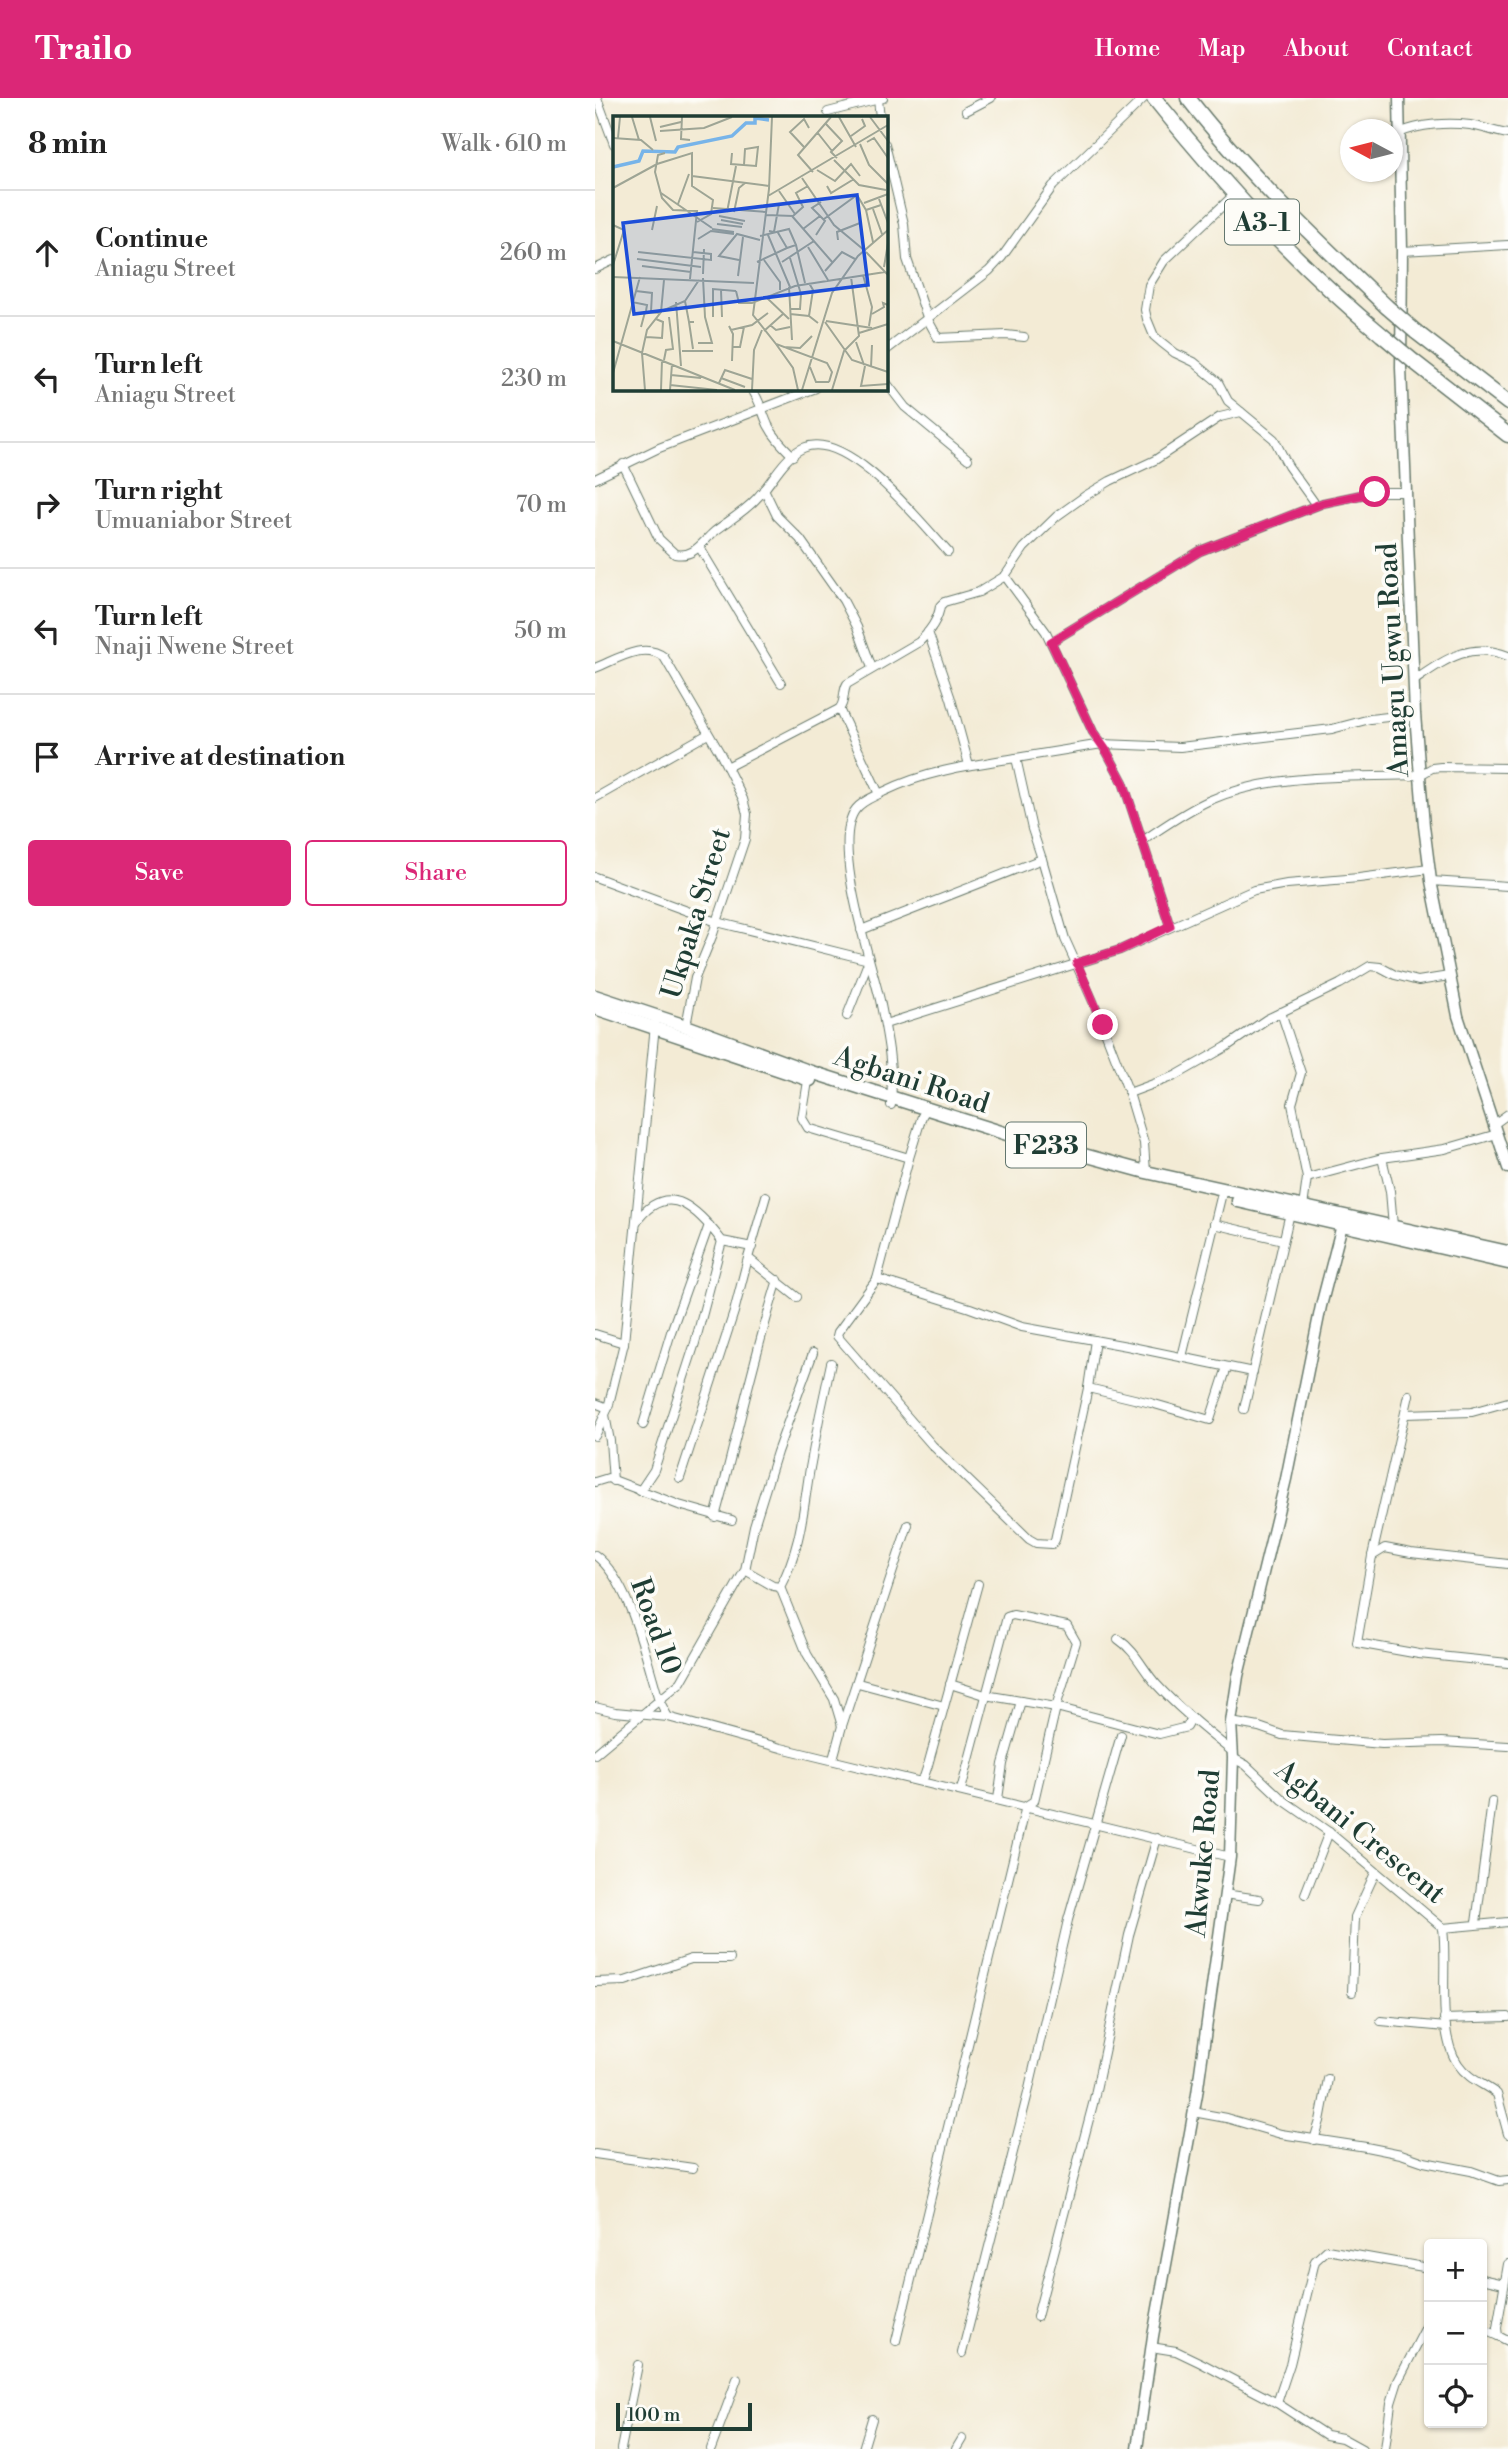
<!DOCTYPE html>
<html lang="en">
<head>
<meta charset="utf-8">
<style>
	:root { --surface:#fff; --page:#f6f6f6; --text:#222; --muted:#767676; --line:#e0e0e0; --accent:#db2777 }
	body { margin:0; font-family:"Libre Bodoni",serif; background:var(--page); color:var(--text) }
	.controls { position:absolute; right:21px; bottom:21px; display:grid; overflow:hidden; border-radius:7px; box-shadow:0 2px 5px #0004 }
	.controls button { width:63px; height:63px; display:grid; place-items:center; padding:0; border:0; border-bottom:2px solid var(--line); background:var(--surface); color:var(--text); font:35px sans-serif }
	.compass { position:absolute; left:745px; top:21px; width:63px; height:63px; border-radius:50%; background:var(--surface); box-shadow:0 2px 5px #0004; rotate:277deg }
	.scale { position:absolute; left:21px; bottom:18px; width:136px; box-sizing:border-box; padding-left:7px; border:4px solid #1f3d34; border-top:0; font-size:19px; line-height:24px; white-space:nowrap; color:#1f3d34; -webkit-text-stroke:5px #fdfcf7; paint-order:stroke }
	.stop { position:absolute; width:21px; height:21px; margin:-16px; border:5px solid #db2777; border-radius:50%; background:#fff }
	.stop.end { background:#db2777; border-color:#fff; box-shadow:0 2px 7px #0008 }
	.list { margin:0; padding:0; list-style:none }
	h2 { display:flex; justify-content:space-between; align-items:center; height:91px; margin:0; padding:0 28px; font-size:30px }
	h2 small { font-size:23px; font-weight:400; color:var(--muted) }
	.list li { display:grid; grid-template-columns:46px 1fr auto; gap:21px; align-items:center; box-sizing:border-box; height:126px; padding:0 28px; border-top:2px solid var(--line) }
	.list b { display:block; font-size:26px; white-space:nowrap }
	.list p { margin:0; font-size:23px; white-space:nowrap; color:var(--muted) }
	.list em { font-size:23px; font-style:normal; color:var(--muted) }
	.actions { display:flex; gap:14px; padding:21px 28px }
	.actions a { flex:1; padding:16px 0; border:2px solid var(--accent); border-radius:7px; text-align:center; font-size:24px; color:var(--accent) }
	.actions .main { background:var(--accent); color:#fff }
	.icon { flex:none; width:38px; height:38px; fill:none; stroke:currentColor; stroke-width:2; stroke-linecap:round; stroke-linejoin:round }
	.map { position:relative; flex:none; width:913px; height:2351px; overflow:hidden }
	header { display:flex; align-items:center; gap:42px; box-sizing:border-box; height:98px; padding:0 35px; background:var(--accent); color:#fff }
	header strong { font-size:33px }
	nav { display:flex; gap:38px; margin-inline-start:auto; font-size:24px }
	main { display:flex }
	aside { flex:1; background:var(--surface) }
	.map>svg:first-child { display:block }
</style>
</head>
<body>
<header>
<strong>Trailo</strong>
<nav><a>Home</a><a>Map</a><a>About</a><a>Contact</a></nav>
</header>
<main>
<aside>
<h2>8 min<small>Walk · 610 m</small></h2>
<ul class="list">
<li><svg class="icon" aria-label="ahead" viewBox="0 0 24 24"><path d="M12 20V5M6 11l6-6 6 6"/></svg><div><b>Continue</b><p>Aniagu Street</p></div><em>260 m</em></li>
<li><svg class="icon" aria-label="left" viewBox="0 0 24 24"><path d="M17 20v-9H6M10 6l-5 5 5 5"/></svg><div><b>Turn left</b><p>Aniagu Street</p></div><em>230 m</em></li>
<li><svg class="icon" aria-label="right" viewBox="0 0 24 24"><path d="M7 20v-9h11M14 6l5 5-5 5"/></svg><div><b>Turn right</b><p>Umuaniabor Street</p></div><em>70 m</em></li>
<li><svg class="icon" aria-label="left" viewBox="0 0 24 24"><path d="M17 20v-9H6M10 6l-5 5 5 5"/></svg><div><b>Turn left</b><p>Nnaji Nwene Street</p></div><em>50 m</em></li>
<li><svg class="icon" aria-label="arrive" viewBox="0 0 24 24"><path d="M6 21V4h12l-3 4 3 4H6"/></svg><div><b>Arrive at destination</b></div></li>
</ul>
<div class="actions"><a class="main">Save</a><a>Share</a></div>
</aside>
<div class="map">
<svg width="913" height="2351" viewBox="0 0 913 2351">
	<rect width="100%" height="100%" fill="#fdfcf7"/>
	<filter id="ink" filterUnits="userSpaceOnUse"><feTurbulence type="fractalNoise" baseFrequency=".0143" numOctaves="2"/><feDisplacementMap in="SourceGraphic" scale="14" xChannelSelector="R" yChannelSelector="G"/><feConvolveMatrix kernelMatrix="1 2 1 2 8 2 1 2 1" color-interpolation-filters="sRGB"/></filter>
	<filter id="wash" filterUnits="userSpaceOnUse"><feTurbulence type="fractalNoise" baseFrequency=".00686" numOctaves="4" result="noise"/><feDisplacementMap in="SourceGraphic" scale="28" xChannelSelector="R" yChannelSelector="G"/><feGaussianBlur stdDeviation="1.57" result="paint"/><feColorMatrix in="noise" values="0 0 0 0 0 0 0 0 0 0 0 0 0 0 0 0 0 1.4 0 .05"/><feComposite in="paint" operator="in"/></filter>
	<g filter="url(#wash)">
		<rect width="100%" height="100%" fill="#f3ebd5"/>
	</g>
	<g filter="url(#ink)">
		<g fill="none" stroke-linecap="round" stroke-linejoin="round">
			<!-- street casing -->
			<g stroke="#697a6c" stroke-width="10">
				<g id="street">
					<path d="M 2,0 L 19,46"/>
					<path d="M 283,2 L 285,19"/>
					<path d="M 371,13 L 396,0"/>
					<path d="M 233,14 L 288,0"/>
					<path d="M 804,35 C 825,26 852,24 875,27 C 888,29 900,34 913,36"/>
					<path d="M 290,46 L 309,126 L 312,161 L 333,222 L 343,240 L 411,237 L 429,239"/>
					<path d="M 640,96 L 569,163 L 554,187 L 550,212 L 552,221 L 559,238 L 566,244 L 580,255 L 599,264 L 623,284 L 633,303 L 679,341 L 693,368 L 721,407"/>
					<path d="M 807,153 L 913,147"/>
					<path d="M 0,171 L 19,162"/>
					<path d="M 290,253 L 394,173 L 407,159 L 458,88 L 549,0"/>
					<path d="M 290,283 L 310,309 L 373,361"/>
					<path d="M 156,290 C 165,302 167,314 173,327 C 179,339 188,348 198,358"/>
					<path d="M 28,366 L 64,441 L 80,456 C 99,460 107,444 119,434 C 133,423 149,414 161,401 C 176,386 188,359 208,350 C 252,330 326,425 353,454"/>
					<path d="M 0,381 L 64,350 L 221,290"/>
					<path d="M 169,391 L 182,418 L 205,441 L 248,502 L 262,529 L 277,570"/>
					<path d="M 105,450 L 186,585"/>
					<path d="M 410,478 L 451,534 L 498,634 L 512,654 L 528,684 L 575,828"/>
					<path d="M 333,534 L 356,601 L 374,667"/>
					<path d="M 456,544 L 605,453 L 728,405 L 780,394 L 811,394"/>
					<path d="M 0,570 C 21,562 48,543 69,559 L 125,655 L 148,701 L 152,716 L 150,741 L 118,836 L 100,880 L 91,928"/>
					<path d="M 820,582 C 851,561 875,543 913,558"/>
					<path d="M 244,611 L 284,696"/>
					<path d="M 421,660 L 507,646 L 585,649 L 737,631 L 775,621 L 820,616"/>
					<path d="M 132,669 L 244,611 C 251,604 247,594 252,586 L 324,544 C 334,535 344,520 345,508 L 349,504 L 384,494 L 410,478 L 429,450 L 462,418 L 490,398 L 515,383 L 560,362 L 625,319 L 646,314"/>
					<path d="M 0,700 L 113,636"/>
					<path d="M 549,742 C 569,728 590,714 613,703 C 677,674 756,680 825,677 L 837,670 L 846,669 L 913,670"/>
					<path d="M 0,779 L 122,824 L 274,862 L 252,918"/>
					<path d="M 836,783 L 913,788"/>
					<path d="M 266,832 L 447,761 L 470,841 L 501,910 L 534,995 L 549,1045 L 551,1074"/>
					<path d="M 686,914 L 706,975 L 697,1006 L 712,1080 L 708,1109"/>
					<path d="M 290,926 L 525,852 L 659,792 L 692,786 L 764,780 L 834,771"/>
					<path d="M 214,977 L 207,1020 L 213,1030 L 314,1060"/>
					<path d="M 534,995 L 580,978 L 631,949 L 672,921 L 745,886 L 775,868 L 785,869 L 800,877 L 823,883 L 854,878"/>
					<path d="M 296,1007 C 299,972 292,937 285,902 C 276,863 235,743 261,711 C 268,702 279,699 288,694 C 330,673 375,667 421,660 L 437,731 L 447,761"/>
					<path d="M 332,1010 L 327,1018 L 314,1060 L 282,1181 L 243,1234 L 242,1238 L 337,1347 L 434,1441 L 441,1445 L 457,1446 L 460,1442 L 493,1290 L 500,1242"/>
					<path d="M 899,1026 L 913,1016"/>
					<path d="M 787,1060 L 795,1093 L 798,1128"/>
					<path d="M 712,1080 L 787,1060 L 850,1051 L 902,1036"/>
					<path d="M 171,1098 L 153,1160 L 202,1199"/>
					<path d="M 42,1123 C 74,1080 104,1113 127,1143 L 157,1149"/>
					<path d="M 619,1126 L 688,1142"/>
					<path d="M 282,1181 L 375,1210 L 427,1229 L 532,1248 L 658,1274"/>
					<path d="M 0,1236 L 29,1245"/>
					<path d="M 587,1259 L 628,1091"/>
					<path d="M 236,1265 C 228,1300 221,1335 215,1370 C 208,1413 206,1450 185,1489 L 212,1556 L 239,1601 L 247,1628"/>
					<path d="M 493,1290 L 556,1305 L 615,1322 L 632,1269"/>
					<path d="M 814,1297 L 777,1458 L 762,1545 L 824,1556 L 913,1565"/>
					<path d="M 0,1305 L 13,1310"/>
					<path d="M 649,1311 L 695,1115"/>
					<path d="M 810,1316 L 877,1314 L 913,1304"/>
					<path d="M 10,1317 L 15,1343 L 18,1383"/>
					<path d="M 48,1327 L 76,1234 L 114,1127"/>
					<path d="M 0,1338 L 13,1310 L 29,1245 L 60,927"/>
					<path d="M 85,1380 L 139,1214 L 153,1160"/>
					<path d="M 0,1384 L 13,1380 L 84,1407 L 137,1422"/>
					<path d="M 45,1393 L 59,1372 L 100,1245 L 127,1143"/>
					<path d="M 120,1419 C 142,1340 158,1260 183,1182"/>
					<path d="M 0,1457 C 35,1483 51,1560 64,1602 L 73,1619"/>
					<path d="M 777,1458 L 790,1450 L 816,1455 L 913,1466"/>
					<path d="M 185,1489 L 178,1488 L 150,1472 L 159,1428 L 182,1354 L 218,1255"/>
					<path d="M 523,1541 C 541,1553 548,1572 562,1587 C 585,1612 611,1633 638,1654"/>
					<path d="M 263,1585 L 349,1608"/>
					<path d="M 355,1586 L 390,1597 L 461,1609 L 564,1636 L 592,1629 L 597,1620"/>
					<path d="M 0,1609 L 20,1614 L 73,1619 L 186,1650 L 635,1759"/>
					<path d="M 636,1624 L 664,1629 L 687,1637 L 787,1646 L 847,1644 L 913,1648"/>
					<path d="M 0,1656 L 86,1584 L 150,1472"/>
					<path d="M 638,1660 L 651,1667 L 688,1702 L 734,1734 L 848,1830 C 853,1868 841,1935 863,1966 C 873,1981 889,1986 902,1996 L 913,2036"/>
					<path d="M 238,1661 L 247,1628 L 313,1427"/>
					<path d="M 326,1682 L 329,1679 L 333,1667 L 383,1486"/>
					<path d="M 403,1701 L 408,1666 L 426,1603"/>
					<path d="M 629,1796 L 664,1801"/>
					<path d="M 710,1796 L 734,1734"/>
					<path d="M 881,1825 L 897,1704"/>
					<path d="M 848,1830 L 913,1824"/>
					<path d="M 0,1884 L 30,1883 L 96,1861 L 135,1861"/>
					<path d="M 757,1894 L 760,1819 L 780,1775"/>
					<path d="M 849,1921 L 913,1919"/>
					<path d="M 786,1923 L 851,1929"/>
					<path d="M 598,2014 L 631,2020 L 686,2036 L 771,2049 L 806,2056 L 829,2064 L 876,2073 L 904,2083 L 913,2082"/>
					<path d="M 719,2042 L 725,2023 L 733,1981"/>
					<path d="M 0,2056 L 98,2070"/>
					<path d="M 913,2166 L 902,2230 L 903,2238 L 913,2243"/>
					<path d="M 887,2181 L 909,2186"/>
					<path d="M 442,2219 L 498,2006 L 534,1837 L 562,1740"/>
					<path d="M 887,2231 L 903,2238"/>
					<path d="M 301,2243 L 431,1708 L 439,1703 L 461,1609 L 481,1544 L 472,1528 L 418,1517 L 412,1519 L 366,1692"/>
					<path d="M 556,2249 L 581,2253 L 606,2265 L 682,2305 L 731,2337 L 747,2340 L 767,2351"/>
					<path d="M 367,2255 L 434,1991 L 473,1822 L 526,1637"/>
					<path d="M 682,2305 L 695,2266 L 720,2163 L 732,2152 L 834,2170"/>
					<path d="M 26,2351 L 43,2267"/>
					<path d="M 116,2351 L 142,2281"/>
					<path d="M 268,2351 L 277,2321"/>
					<path d="M 361,2351 L 367,2341"/>
					<path d="M 790,2351 L 796,2305 L 803,2283 L 834,2223"/>
				</g>
			</g>
			<!-- secondary casing -->
			<g stroke="#697a6c" stroke-width="13">
				<g id="secondary">
					<path d="M 804,0 L 807,153 L 806,270 L 820,616 L 829,728 L 836,783 L 863,918 L 913,1070"/>
					<path d="M 542,2351 L 558,2238 L 602,1996 L 635,1759 L 638,1660 L 636,1624 L 643,1578 L 691,1381 L 726,1208 L 747,1127"/>
				</g>
			</g>
			<!-- primary casing -->
			<g stroke="#697a6c" stroke-width="15">
				<g id="primary">
					<path d="M 0,898 L 91,928 L 216,974 L 412,1036 L 551,1074 L 913,1154"/>
					<path d="M 0,910 L 215,982"/>
					<path d="M 643,1103 L 913,1165"/>
				</g>
			</g>
			<!-- highway casing -->
			<g stroke="#697a6c" stroke-width="17">
				<g id="highway">
					<path d="M 559,0 C 628,86 702,167 787,237"/>
					<path d="M 593,0 C 652,76 723,143 792,209"/>
					<path d="M 821,234 L 913,305"/>
					<path d="M 818,263 L 913,337"/>
				</g>
			</g>
			<!-- street -->
			<use href="#street" stroke="#fff" stroke-width="8"/>
			<!-- secondary -->
			<use href="#secondary" stroke="#fff" stroke-width="10"/>
			<!-- primary -->
			<use href="#primary" stroke="#fff" stroke-width="12"/>
			<!-- highway -->
			<use href="#highway" stroke="#fff" stroke-width="14"/>
			<!-- highway-bridge casing -->
			<g stroke="#697a6c" stroke-width="17" stroke-linecap="butt">
				<g id="highway-bridge">
					<path d="M 792,209 L 821,234"/>
					<path d="M 787,237 L 818,263"/>
				</g>
			</g>
			<!-- highway-bridge -->
			<use href="#highway-bridge" stroke="#fff" stroke-width="14"/>
		</g>
	</g>
	<g fill="none" stroke-linecap="round" stroke-linejoin="round" filter="url(#ink)">
		<!-- route -->
		<path stroke="#db2777" stroke-width="9" d="M 508,927 L 482,865 L 525,852 L 575,828 L 528,684 L 512,654 L 498,634 L 456,544 L 605,453 L 728,405 L 780,394"/>
	</g>
	<g text-anchor="middle" stroke-width="7" stroke-linejoin="round" paint-order="stroke">
		<!-- shield labels -->
		<g fill="#fdfcf7" stroke="#62766e" stroke-width="2">
			<rect x="630" y="101.5" width="74" height="45" rx="5"/>
			<rect x="411" y="1024.5" width="80" height="45" rx="5"/>
		</g>
		<g font-size="26" font-weight="bold" fill="#1f3d34">
			<text x="667" y="133">A3-1</text>
			<text x="451" y="1056">F233</text>
		</g>
		<!-- street labels -->
		<g font-size="28" fill="#1f3d34" stroke="#fdfcf7">
			<text transform="translate(797 562) rotate(-93)" y="10">Amagu Ugwu Road</text>
			<text transform="translate(100 815) rotate(-73)" y="10">Ukpaka Street</text>
			<text transform="translate(317 981) rotate(18)" y="10">Agbani Road</text>
			<text transform="translate(62 1528) rotate(70)" y="10">Road 10</text>
			<text transform="translate(766 1733) rotate(39)" y="10">Agbani Crescent</text>
			<text transform="translate(607 1755) rotate(-85)" y="10">Akwuke Road</text>
		</g>
	</g>
	<!-- overview -->
	<g transform="translate(18 18)">
		<rect width="275" height="275" fill="#f3ebd5"/>
		<path fill="none" stroke="#77b4e9" stroke-width="3.5" d="M 0,51 L 26,45 L 30,35 L 62,36 L 65,31 L 119,20 L 133,7 L 142,7 L 142,2 L 156,4"/>
		<path fill="none" stroke="#9ea595" stroke-width="2" d="M 19,1 L 26,24M 37,1 L 43,25M 69,1 L 68,23 L 77,24M 159,1 L 156,73 L 140,199 L 163,228 L 214,247 L 219,256 L 216,266M 226,1 L 243,31M 257,1 L 275,25M 213,8 L 229,25 L 218,36 L 224,42M 47,11 L 68,6M 47,15 L 91,12 L 119,1M 204,16 L 219,35M 238,20 L 252,10 L 249,3M 0,22 L 28,24 L 40,34M 5,22 L 7,1M 254,26 L 261,22 L 275,42M 247,28 L 256,49 L 275,68M 191,31 L 177,16 L 191,3 L 196,12M 52,37 L 45,39 L 42,56 L 49,82 L 60,94 L 84,95 L 77,163M 119,37 L 118,48 L 143,50 L 145,31 L 132,33 L 131,49M 221,44 L 246,69 L 273,74M 204,54 L 222,65 L 238,48 L 247,60M 200,56 L 185,39 L 218,1M 79,60 L 156,70M 189,62 L 221,109 L 251,134M 214,70 L 218,77 L 241,63M 0,72 L 44,48 L 79,37 L 79,70 L 100,84 L 98,98 L 84,106M 166,75 L 182,98M 48,77 L 99,112M 155,80 L 275,9M 266,83 L 275,107M 251,87 L 275,78M 65,88 L 76,58M 100,92 L 153,96M 260,93 L 269,118M 253,94 L 260,126M 114,96 L 123,50M 121,96 L 126,72 L 132,67M 153,99 L 180,100 L 190,91 L 183,77 L 195,70M 106,100 L 132,105M 179,100 L 220,147M 211,103 L 244,79 L 253,94 L 268,89M 108,104 L 130,108M 104,108 L 129,111M 99,113 L 121,116M 190,113 L 207,100M 39,114 L 44,90M 156,115 L 161,116 L 166,88M 155,119 L 177,171M 203,119 L 212,105 L 199,92 L 208,86M 147,120 L 176,113 L 183,129 L 174,132M 85,123 L 98,115 L 121,118M 225,124 L 224,116 L 247,107M 183,129 L 192,167M 195,131 L 215,164M 25,136 L 98,144 L 98,138 L 80,136M 253,136 L 275,159M 177,142 L 188,178 L 187,193 L 177,193M 24,143 L 88,151M 126,144 L 106,140 L 124,118 L 147,124M 151,144 L 167,166 L 167,174M 144,146 L 174,132 L 164,115M 169,146 L 201,125M 0,149 L 11,114 L 0,109M 29,150 L 78,156M 271,151 L 275,127M 212,155 L 229,136 L 242,143M 90,158 L 91,133M 250,159 L 259,191 L 256,210M 125,160 L 130,121M 0,161 L 141,167M 196,167 L 200,174 L 196,200M 176,171 L 179,224M 108,174 L 109,201M 23,175 L 39,177 L 38,196M 123,175 L 126,187 L 139,187 L 182,170 L 272,156M 153,181 L 176,203M 72,185 L 76,206 L 81,206M 19,186 L 34,189 L 33,195M 63,186 L 68,250M 49,195 L 72,185 L 86,164M 177,198 L 196,200 L 205,207M 259,198 L 271,191 L 270,187 L 275,189M 100,201 L 100,173 L 123,175M 213,205 L 259,212M 76,206 L 80,233M 212,206 L 239,244 L 275,256M 157,209 L 163,214 L 177,211M 116,210 L 120,218 L 119,245M 28,211 L 32,196 L 48,197M 118,214 L 139,209 L 155,197M 151,215 L 170,198M 246,217 L 275,208M 33,221 L 49,222 L 50,206 L 43,203M 0,225 L 122,274M 243,226 L 251,249M 85,227 L 99,227 L 92,201 L 90,162M 163,228 L 180,252 L 185,274M 120,231 L 127,231 L 131,211M 170,231 L 187,232 L 199,220M 69,235 L 100,235M 51,244 L 53,234 L 60,233 L 56,201M 252,250 L 248,270 L 275,268M 197,251 L 203,266 L 216,266M 258,251 L 259,229M 0,257 L 27,161M 58,259 L 88,262M 108,262 L 132,271M 106,267 L 112,254 L 139,263M 57,269 L 104,274M 32,274 L 29,237 L 34,214 L 48,196 L 51,164M 48,274 L 49,244M 57,274 L 59,248M 139,274 L 141,234 L 149,214M 189,274 L 219,177 L 245,140 L 275,114M 219,274 L 231,235 L 246,220 L 238,161"/>
		<path fill="#1d4ed8" fill-opacity="0.15" stroke="#1d4ed8" stroke-width="3.5" d="M 244,79 L 255,169 L 21,198 L 10,107 Z"/>
		<rect width="275" height="275" fill="none" stroke="#1f3d34" stroke-width="3.5"/>
	</g>
</svg>
<div class="controls">
<button>+</button>
<button>−</button>
<button><svg class="icon" aria-label="locate" viewBox="0 0 24 24"><circle cx="12" cy="12" r="6"/><path d="M12 2v4M12 18v4M2 12h4M18 12h4"/></svg></button>
</div>
<svg class="compass" viewBox="-18 -18 36 36"><path d="M0-13l5 13h-10z" fill="#e53935"/><path d="M0 13l5-13h-10z" fill="#767676"/></svg>
<div class="scale">100 m</div>
<div class="stop" style="left:780px;top:394px"></div>
<div class="stop end" style="left:508px;top:927px"></div>
</div>
</main>
</body>
</html>
